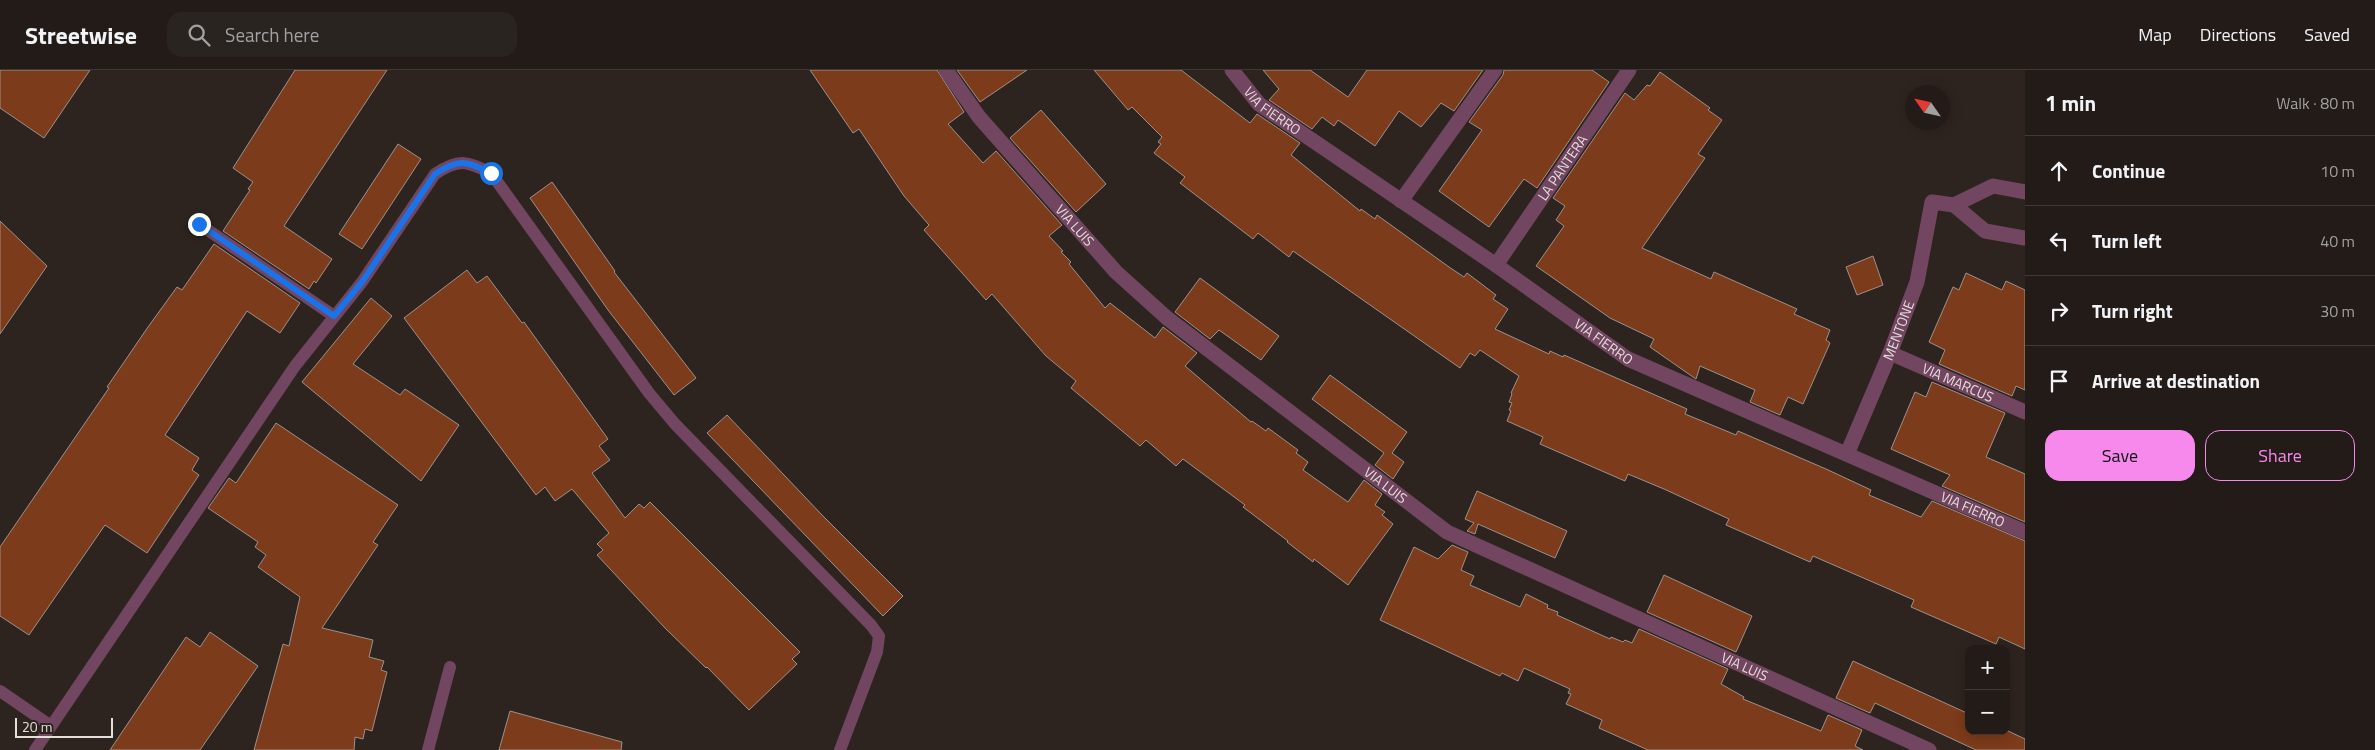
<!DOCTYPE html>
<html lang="en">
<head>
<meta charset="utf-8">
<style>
	:root { --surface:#221b17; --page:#2a2420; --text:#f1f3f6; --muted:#a2a1a1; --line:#3f3936; --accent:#f788ec }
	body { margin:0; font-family:"Titillium Web",sans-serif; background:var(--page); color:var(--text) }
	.controls { position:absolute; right:15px; bottom:15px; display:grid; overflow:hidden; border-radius:10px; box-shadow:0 2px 12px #0003 }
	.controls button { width:45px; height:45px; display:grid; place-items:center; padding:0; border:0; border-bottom:1px solid var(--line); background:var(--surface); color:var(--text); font:25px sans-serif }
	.compass { position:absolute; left:1905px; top:15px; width:45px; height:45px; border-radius:50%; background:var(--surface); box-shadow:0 2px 12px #0003; rotate:304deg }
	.scale { position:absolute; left:15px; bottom:12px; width:98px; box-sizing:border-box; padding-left:5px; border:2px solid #e5dedb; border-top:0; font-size:14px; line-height:18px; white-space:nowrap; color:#e5dedb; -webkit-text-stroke:4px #2e241f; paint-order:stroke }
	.stop { position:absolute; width:15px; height:15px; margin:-11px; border:4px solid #1a73e8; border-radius:50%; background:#fff }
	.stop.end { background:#1a73e8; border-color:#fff; box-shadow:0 1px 5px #0008 }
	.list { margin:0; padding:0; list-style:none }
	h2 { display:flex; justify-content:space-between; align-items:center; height:65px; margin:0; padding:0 20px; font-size:21px }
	h2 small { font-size:16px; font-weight:400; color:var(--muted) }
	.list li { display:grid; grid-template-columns:32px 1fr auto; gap:15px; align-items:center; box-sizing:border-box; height:70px; padding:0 20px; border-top:1px solid var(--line) }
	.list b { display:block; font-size:19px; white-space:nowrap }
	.list em { font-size:16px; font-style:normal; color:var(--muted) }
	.actions { display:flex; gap:10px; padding:15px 20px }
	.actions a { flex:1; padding:11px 0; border:1px solid var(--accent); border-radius:15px; text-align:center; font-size:18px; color:var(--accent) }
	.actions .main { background:var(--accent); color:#111 }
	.icon { flex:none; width:28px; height:28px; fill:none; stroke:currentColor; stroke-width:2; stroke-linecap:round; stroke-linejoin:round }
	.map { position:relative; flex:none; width:2025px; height:680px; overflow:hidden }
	header { display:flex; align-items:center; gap:30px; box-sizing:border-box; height:70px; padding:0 25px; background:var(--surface); border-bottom:1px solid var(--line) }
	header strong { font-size:24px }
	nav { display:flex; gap:28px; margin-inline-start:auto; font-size:18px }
	.search { width:350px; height:45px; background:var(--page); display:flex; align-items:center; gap:12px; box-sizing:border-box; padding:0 18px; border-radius:15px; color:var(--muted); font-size:19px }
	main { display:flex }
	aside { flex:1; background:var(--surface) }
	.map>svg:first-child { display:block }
</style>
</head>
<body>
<header>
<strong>Streetwise</strong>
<div class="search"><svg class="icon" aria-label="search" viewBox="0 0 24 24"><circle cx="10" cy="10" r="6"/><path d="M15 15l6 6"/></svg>Search here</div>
<nav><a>Map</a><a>Directions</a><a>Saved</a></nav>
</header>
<main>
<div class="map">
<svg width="2025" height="680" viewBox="0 0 2025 680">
	<rect width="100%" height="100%" fill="#2e241f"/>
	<!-- building -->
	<g fill="#7c3b1a" stroke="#9d918b">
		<path d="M 0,0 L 90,0 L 44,68 L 0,38 Z"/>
		<path d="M 295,0 L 387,0 L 284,156 L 332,189 L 316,213 L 314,211 L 309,219 L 223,161 L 250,120 L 248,119 L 253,112 L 233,98 Z"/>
		<path d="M 810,0 L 937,0 L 964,42 L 948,54 L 983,93 L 996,81 L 1062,155 L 1049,166 L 1063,181 L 1061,182 L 1071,192 L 1069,194 L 1105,238 L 1110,233 L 1155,268 L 1163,257 L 1197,283 L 1185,296 L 1251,352 L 1252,351 L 1266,361 L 1268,358 L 1298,380 L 1296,383 L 1308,392 L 1303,400 L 1348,432 L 1364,410 L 1382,424 L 1375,435 L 1385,442 L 1382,445 L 1393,454 L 1348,515 L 1314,489 L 1313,492 L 1287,472 L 1288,471 L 1243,437 L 1245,435 L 1183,389 L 1176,396 L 1146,370 L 1140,376 L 1071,318 L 1076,311 L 1046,286 L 992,224 L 986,230 L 924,160 L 929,155 L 904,126 L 859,59 L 853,63 Z"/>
		<path d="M 957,0 L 1027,0 L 980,32 Z"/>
		<path d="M 1094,0 L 1181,0 L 1250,53 L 1257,44 L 1300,73 L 1291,85 L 1360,141 L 1361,139 L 1375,149 L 1377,145 L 1449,197 L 1464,207 L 1467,203 L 1496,225 L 1493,229 L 1508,239 L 1495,259 L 1549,284 L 1550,281 L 1563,287 L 1564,285 L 1687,339 L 1685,344 L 1736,365 L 1738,361 L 1826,399 L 1871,420 L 1869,425 L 1921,447 L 1932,431 L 2025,471 L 2025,579 L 1999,567 L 1996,574 L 1911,537 L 1914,530 L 1813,486 L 1810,492 L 1726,455 L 1729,449 L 1664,419 L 1628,404 L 1625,411 L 1540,374 L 1543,367 L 1507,351 L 1511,341 L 1509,340 L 1512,333 L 1509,332 L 1512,324 L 1511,323 L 1519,306 L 1480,280 L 1475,286 L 1470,283 L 1460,298 L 1293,181 L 1289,187 L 1258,163 L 1253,169 L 1180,113 L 1185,107 L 1154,83 L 1161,74 L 1158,72 L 1162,67 L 1132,37 L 1128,40 Z"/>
		<path d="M 1263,0 L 1310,0 L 1348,27 L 1367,0 L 1483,0 L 1454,41 L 1441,33 L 1421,57 L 1399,41 L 1375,76 L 1338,50 L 1334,56 L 1322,47 L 1312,59 L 1269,30 L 1279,19 Z"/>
		<path d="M 1504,0 L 1592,0 L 1609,12 L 1537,118 L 1524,109 L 1489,157 L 1439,121 L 1482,60 L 1469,52 L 1503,5 Z"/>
		<path d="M 1660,2 L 1710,38 L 1708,40 L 1722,50 L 1698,84 L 1705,88 L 1642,178 L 1711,209 L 1714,202 L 1797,239 L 1794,244 L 1830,260 L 1826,270 L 1830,273 L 1803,334 L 1788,327 L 1780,345 L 1750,332 L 1755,320 L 1700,296 L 1696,309 L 1693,307 L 1650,277 L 1654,269 L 1610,248 L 1536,196 L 1564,156 L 1556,150 L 1565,136 L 1553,128 L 1625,23 L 1634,30 L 1647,15 L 1650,16 Z"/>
		<path d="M 1041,40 L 1106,114 L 1076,142 L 1010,68 Z"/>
		<path d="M 398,74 L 421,89 L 362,179 L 339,164 Z"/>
		<path d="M 552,112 L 615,201 L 614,202 L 696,308 L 674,325 L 608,240 L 530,128 Z"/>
		<path d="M 0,151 L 47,196 L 0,264 Z"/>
		<path d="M 214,174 L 300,233 L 280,263 L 247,241 L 165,365 L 199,388 L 192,400 L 199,405 L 147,483 L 105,455 L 29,565 L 0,546 L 0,477 L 109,318 L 107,317 L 148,257 L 177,217 L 182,220 Z"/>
		<path d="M 1873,186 L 1883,215 L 1857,225 L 1846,197 Z"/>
		<path d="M 467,200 L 477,213 L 487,206 L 522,253 L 524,252 L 608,369 L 599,376 L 610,390 L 592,403 L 625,448 L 639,434 L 644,438 L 650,432 L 800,582 L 792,589 L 797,594 L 749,640 L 707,597 L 706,598 L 665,558 L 597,485 L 603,480 L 597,474 L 609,463 L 572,419 L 555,431 L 545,417 L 536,425 L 404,248 Z"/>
		<path d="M 1966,203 L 2002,220 L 2006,211 L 2025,220 L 2025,320 L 2016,316 L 2012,326 L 1939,294 L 1945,280 L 1929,272 L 1953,217 L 1959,220 Z"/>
		<path d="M 1200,208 L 1279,266 L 1261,290 L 1219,260 L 1210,269 L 1175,242 Z"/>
		<path d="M 371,228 L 392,246 L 353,294 L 400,325 L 405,319 L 459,355 L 421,411 L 302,312 Z"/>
		<path d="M 1330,305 L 1407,362 L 1392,383 L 1404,392 L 1393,409 L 1375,395 L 1384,383 L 1312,329 Z"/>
		<path d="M 1932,312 L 2005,343 L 1986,387 L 2025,404 L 2025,452 L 1942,416 L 1950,405 L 1891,379 L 1915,322 L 1926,327 Z"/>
		<path d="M 727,345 L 822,445 L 903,526 L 883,546 L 707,363 Z"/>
		<path d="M 276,353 L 398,435 L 373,472 L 378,475 L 322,558 L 373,570 L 369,587 L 384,591 L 381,600 L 387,602 L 372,661 L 365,659 L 363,669 L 355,667 L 354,680 L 254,680 L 283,574 L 289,576 L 300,527 L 258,497 L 266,485 L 255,477 L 258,472 L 208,438 L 229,408 L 236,413 Z"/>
		<path d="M 1477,421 L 1567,461 L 1555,488 L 1478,454 L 1475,464 L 1467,461 L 1474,453 L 1465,449 Z"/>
		<path d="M 1452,475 L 1468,482 L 1461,500 L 1474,506 L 1470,515 L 1520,537 L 1526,524 L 1548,535 L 1547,538 L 1558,542 L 1557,545 L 1610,569 L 1611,567 L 1623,572 L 1625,570 L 1632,573 L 1639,559 L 1728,599 L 1721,614 L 1744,627 L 1743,629 L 1821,661 L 1828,645 L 1862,660 L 1855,676 L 1863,680 L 1648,680 L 1599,658 L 1602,650 L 1566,634 L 1571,624 L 1568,623 L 1570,619 L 1524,598 L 1518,611 L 1502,603 L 1500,606 L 1380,550 L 1414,477 L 1438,489 Z"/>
		<path d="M 1664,505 L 1752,546 L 1736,582 L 1647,542 Z"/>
		<path d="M 210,562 L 258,596 L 200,680 L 110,680 L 186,567 L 200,577 Z"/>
		<path d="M 1853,591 L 1969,644 L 1969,661 L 2006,660 L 2025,669 L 2025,680 L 1976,680 L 1875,633 L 1870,643 L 1836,628 Z"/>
		<path d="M 510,641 L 622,672 L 621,680 L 499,680 Z"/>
	</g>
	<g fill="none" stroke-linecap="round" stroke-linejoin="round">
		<!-- lane -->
		<g stroke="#724661" stroke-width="12">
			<path d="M 199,154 L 334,246"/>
			<path d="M 0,621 L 51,656"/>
			<path d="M 35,680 L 295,296 L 362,212 L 435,104 C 459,88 466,91 491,103 L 649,323 L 675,354 L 871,555 L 879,566 L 877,582 L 840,680"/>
			<path d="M 428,680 L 450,597"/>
		</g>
		<!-- street -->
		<g stroke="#724661" stroke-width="15">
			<path id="s1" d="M 946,0 L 979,47 L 1116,202 L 1167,248 L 1447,462 L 1929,680"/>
			<path id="s2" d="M 1232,0 L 1259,34 L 1496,195 L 1628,289 L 2025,462"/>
			<path d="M 1401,131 L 1495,0"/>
			<path d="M 1954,135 L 1993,116 L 2025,122"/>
			<path id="s3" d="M 1496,195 L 1629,0"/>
			<path id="s4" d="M 1890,283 L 2025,342"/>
			<path id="s5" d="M 1847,384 L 1890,283 L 1917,212 L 1932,132 L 1954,135 L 1985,161 L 2025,168"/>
		</g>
	</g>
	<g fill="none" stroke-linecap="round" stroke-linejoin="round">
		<!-- route -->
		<path stroke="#1a73e8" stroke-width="6" d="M 199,154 L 334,246 L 362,212 L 435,104 C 459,88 466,91 491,103"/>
	</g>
	<g text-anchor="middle" stroke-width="4" stroke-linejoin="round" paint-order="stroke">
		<!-- street labels -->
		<g font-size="14" fill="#e5dedb" stroke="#2e241f">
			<text dy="5" stroke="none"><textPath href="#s2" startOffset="58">VIA FIERRO</textPath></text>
			<text dy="5" stroke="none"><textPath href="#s3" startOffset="118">LA PANTERA</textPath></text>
			<text dy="5" stroke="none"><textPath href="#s1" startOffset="202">VIA LUIS</textPath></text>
			<text dy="5" stroke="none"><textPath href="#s5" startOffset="134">MENTONE</textPath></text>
			<text dy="5" stroke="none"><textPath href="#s2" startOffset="462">VIA FIERRO</textPath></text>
			<text dy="5" stroke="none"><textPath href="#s4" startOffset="74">VIA MARCUS</textPath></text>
			<text dy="5" stroke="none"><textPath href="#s1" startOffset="608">VIA LUIS</textPath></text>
			<text dy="5" stroke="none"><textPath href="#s2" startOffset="868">VIA FIERRO</textPath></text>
			<text dy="5" stroke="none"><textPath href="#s1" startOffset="1012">VIA LUIS</textPath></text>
		</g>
	</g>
</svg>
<div class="controls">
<button>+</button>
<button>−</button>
</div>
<svg class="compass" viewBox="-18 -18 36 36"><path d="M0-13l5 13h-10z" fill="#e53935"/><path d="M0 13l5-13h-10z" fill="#a2a1a1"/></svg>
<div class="scale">20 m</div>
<div class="stop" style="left:491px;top:103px"></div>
<div class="stop end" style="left:199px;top:154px"></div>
</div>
<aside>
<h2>1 min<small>Walk · 80 m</small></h2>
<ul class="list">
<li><svg class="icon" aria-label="ahead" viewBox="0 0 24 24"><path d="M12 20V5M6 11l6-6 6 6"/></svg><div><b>Continue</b></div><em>10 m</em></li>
<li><svg class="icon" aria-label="left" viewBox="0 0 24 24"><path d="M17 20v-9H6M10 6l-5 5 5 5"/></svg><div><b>Turn left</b></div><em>40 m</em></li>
<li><svg class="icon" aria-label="right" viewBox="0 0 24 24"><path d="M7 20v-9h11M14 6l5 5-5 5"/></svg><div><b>Turn right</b></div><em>30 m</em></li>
<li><svg class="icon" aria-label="arrive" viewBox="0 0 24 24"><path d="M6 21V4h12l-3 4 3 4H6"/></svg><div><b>Arrive at destination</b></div></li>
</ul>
<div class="actions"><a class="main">Save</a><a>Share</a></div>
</aside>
</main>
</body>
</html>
